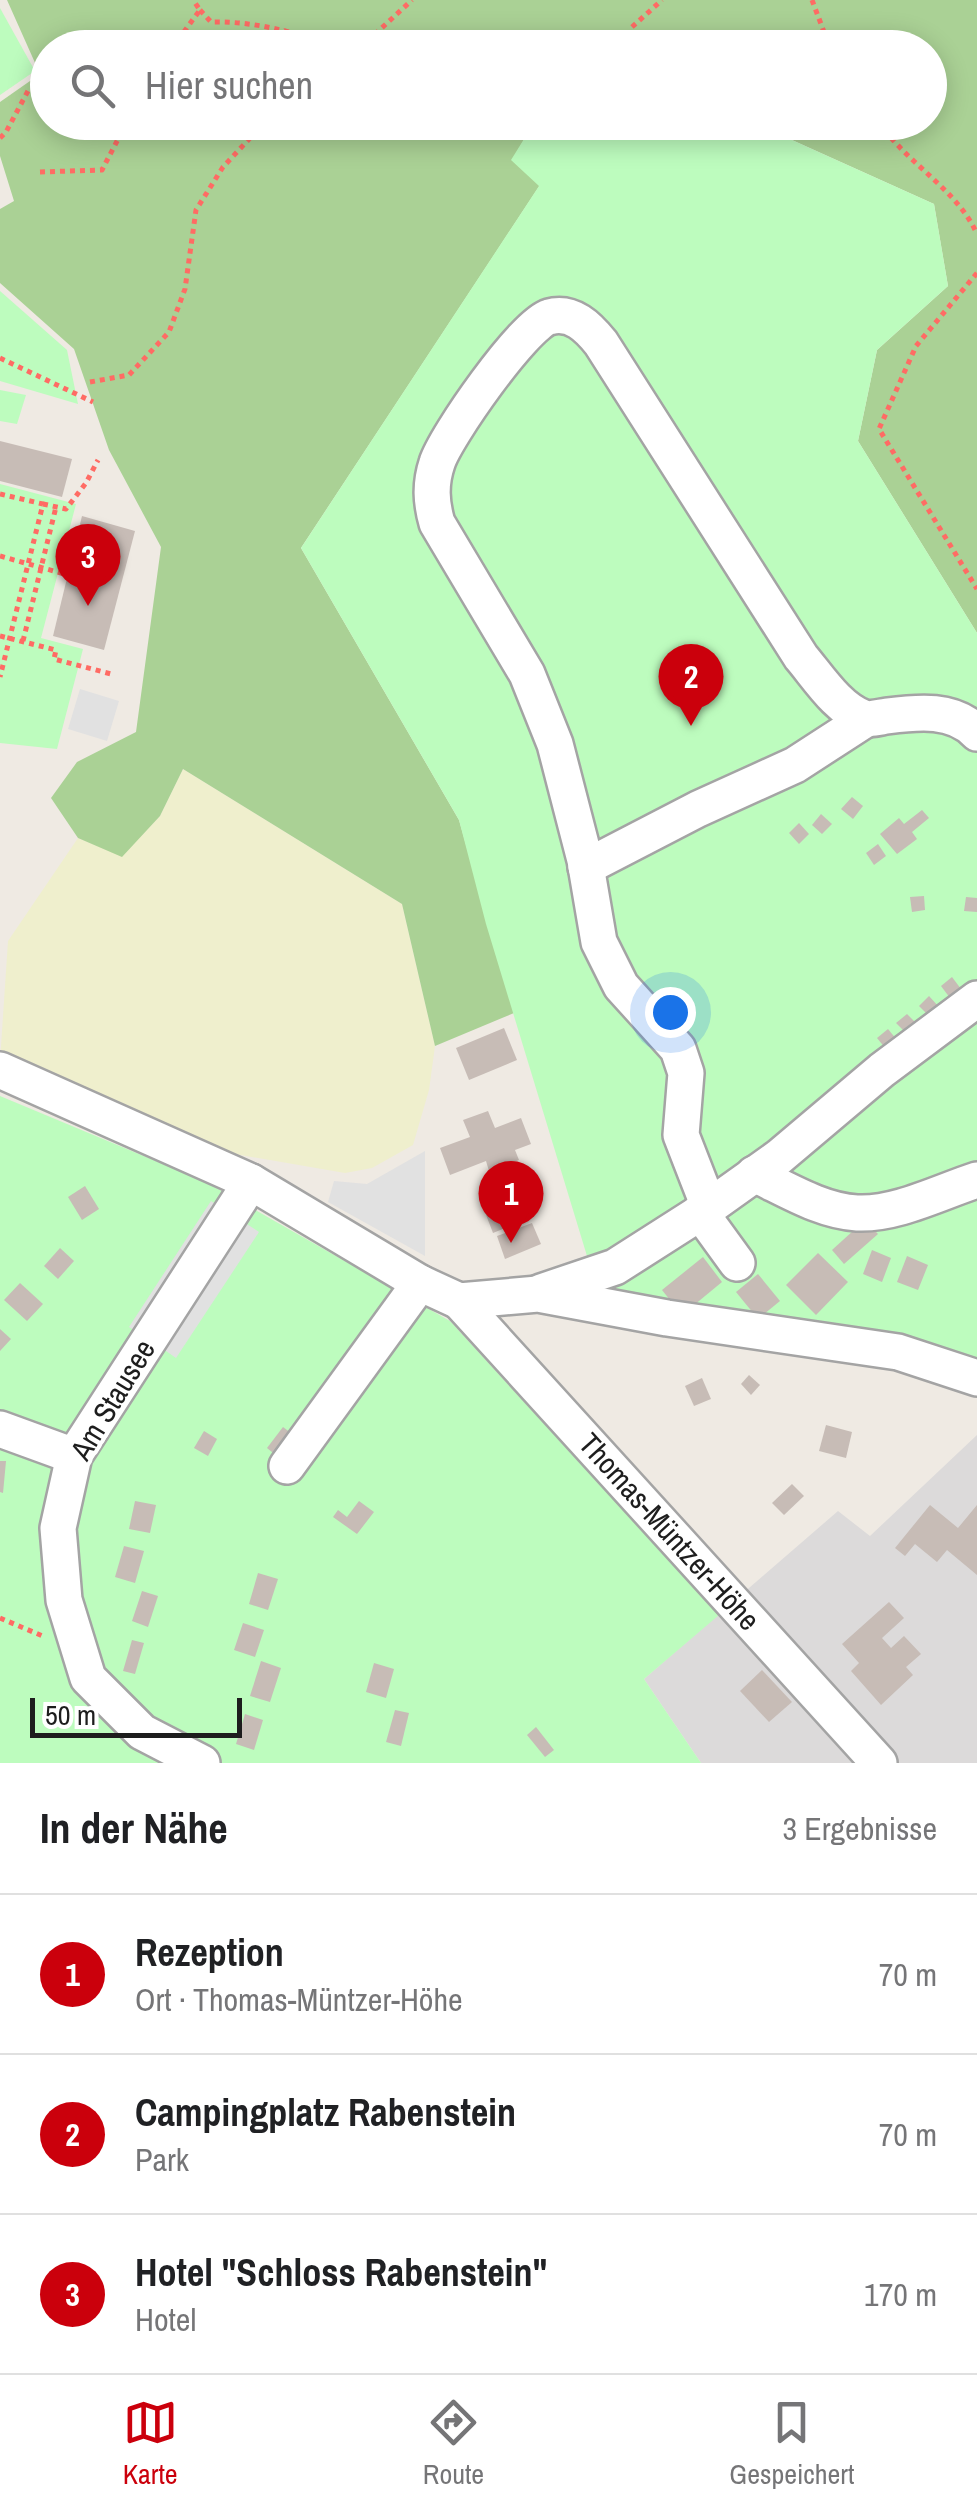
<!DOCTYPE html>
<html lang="de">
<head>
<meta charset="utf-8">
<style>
	:root { --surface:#fff; --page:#f6f6f6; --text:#202124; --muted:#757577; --line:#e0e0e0; --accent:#cb000c }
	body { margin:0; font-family:"Archivo Narrow",sans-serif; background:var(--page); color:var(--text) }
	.scale { position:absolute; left:30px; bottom:25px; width:212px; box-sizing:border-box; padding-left:10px; border:5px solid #1d1d1d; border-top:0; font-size:28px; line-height:35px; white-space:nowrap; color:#1d1d1d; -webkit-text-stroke:8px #fff; paint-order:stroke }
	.you { position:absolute; left:670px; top:1012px; width:35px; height:35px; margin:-25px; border:8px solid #fff; border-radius:50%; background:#1a73e8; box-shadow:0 0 0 15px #1a73e833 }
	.badge { display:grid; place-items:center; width:65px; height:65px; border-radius:50%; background:var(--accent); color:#fff; font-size:32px; font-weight:700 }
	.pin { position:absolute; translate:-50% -82px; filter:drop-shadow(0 2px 5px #0008) }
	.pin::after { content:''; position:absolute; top:52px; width:35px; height:30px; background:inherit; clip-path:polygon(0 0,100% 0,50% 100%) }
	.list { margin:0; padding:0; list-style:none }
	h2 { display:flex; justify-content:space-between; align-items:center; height:130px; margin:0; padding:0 40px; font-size:42px }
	h2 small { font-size:32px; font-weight:400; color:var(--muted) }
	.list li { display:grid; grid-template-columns:65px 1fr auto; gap:30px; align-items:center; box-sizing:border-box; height:160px; padding:0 40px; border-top:2px solid var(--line) }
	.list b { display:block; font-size:38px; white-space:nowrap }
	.list p { margin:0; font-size:32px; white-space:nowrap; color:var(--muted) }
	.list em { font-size:32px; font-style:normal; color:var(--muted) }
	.icon { flex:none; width:55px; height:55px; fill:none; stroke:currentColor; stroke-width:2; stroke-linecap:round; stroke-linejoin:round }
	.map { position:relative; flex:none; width:977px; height:1763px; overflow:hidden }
	.search { position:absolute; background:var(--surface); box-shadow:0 5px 25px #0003; left:30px; right:30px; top:30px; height:110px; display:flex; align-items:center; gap:25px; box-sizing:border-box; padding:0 35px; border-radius:55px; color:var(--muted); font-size:38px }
	.sheet { height:610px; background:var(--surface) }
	nav { display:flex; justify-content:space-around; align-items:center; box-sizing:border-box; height:140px; border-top:2px solid var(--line); background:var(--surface); font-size:28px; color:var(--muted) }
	nav a { display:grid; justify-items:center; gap:5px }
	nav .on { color:var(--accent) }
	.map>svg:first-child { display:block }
</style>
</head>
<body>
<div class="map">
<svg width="977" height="1763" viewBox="0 0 977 1763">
	<rect width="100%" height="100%" fill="#efeae3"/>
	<!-- residential -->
	<path fill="#dcdada" d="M 977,1435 L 977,1763 L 701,1763 L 644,1679 L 838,1511 L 870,1536 Z"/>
	<!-- farmland -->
	<path fill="#efefcd" d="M 183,769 L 402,904 L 435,1046 L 429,1090 L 413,1145 L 372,1168 L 345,1173 L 206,1149 L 0,1061 L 8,941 L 78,838 L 122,856 L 160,816 Z"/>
	<!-- forest -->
	<path fill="#aad195" d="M 7,0 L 977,0 L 977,633 L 858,441 L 877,350 L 948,286 L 934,204 L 754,123 L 930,122 L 930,48 L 588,48 L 582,44 L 579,48 L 48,48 L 48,122 L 534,123 L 512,160 L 540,185 L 301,548 L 459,820 L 514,1013 L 435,1046 L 402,904 L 183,769 L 160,816 L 122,857 L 78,838 L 51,798 L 77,762 L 136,732 L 161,547 L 109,450 L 74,349 L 0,283 L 0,209 L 14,201 L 0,156 L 0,102 L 40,74 Z"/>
	<!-- park -->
	<g fill="#bdfcbe">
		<path d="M 0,8 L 35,71 L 0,95 Z"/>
		<path d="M 534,123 L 754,123 L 934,204 L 948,286 L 877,350 L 858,441 L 977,633 L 977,1366 L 546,1290 L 587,1256 L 486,924 L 459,820 L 301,548 L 539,186 L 511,160 Z"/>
		<path d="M 0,291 L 67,350 L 78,404 L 0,381 Z"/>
		<path d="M 0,390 L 26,395 L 17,424 L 0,421 Z"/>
		<path d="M 0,484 L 76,504 L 41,638 L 83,649 L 57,749 L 0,743 Z"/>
		<path d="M 0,1096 L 206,1182 L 450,1321 L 719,1615 L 644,1679 L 701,1763 L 0,1763 Z"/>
	</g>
	<!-- parking -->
	<g fill="#e1e1e1">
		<path d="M 80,689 L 119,701 L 107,741 L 68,729 Z"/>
		<path d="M 425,1151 L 425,1256 L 328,1202 L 334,1181 L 367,1184 Z"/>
		<path d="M 211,1201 L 227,1211 L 145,1337 L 129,1327 Z"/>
		<path d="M 239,1219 L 259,1232 L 176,1358 L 156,1344 Z"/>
	</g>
	<!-- building -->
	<g fill="#c7bcb6">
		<path d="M 0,441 L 72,459 L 62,497 L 0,481 Z"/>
		<path d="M 82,516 L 135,531 L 104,650 L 53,636 Z"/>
		<path d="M 852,797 L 863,806 L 853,819 L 841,809 Z"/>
		<path d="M 922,810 L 929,818 L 912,832 L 917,839 L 897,854 L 880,834 L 899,818 L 904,824 Z"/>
		<path d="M 821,814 L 832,824 L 822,834 L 812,825 Z"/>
		<path d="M 799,823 L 809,834 L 799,844 L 789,833 Z"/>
		<path d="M 878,844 L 886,856 L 874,865 L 866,853 Z"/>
		<path d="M 924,896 L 925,910 L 912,912 L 910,897 Z"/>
		<path d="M 966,897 L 977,898 L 977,912 L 964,911 Z"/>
		<path d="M 952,977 L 961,989 L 950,998 L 941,986 Z"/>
		<path d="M 929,996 L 939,1007 L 929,1016 L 919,1006 Z"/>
		<path d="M 907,1014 L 917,1024 L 907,1034 L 896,1023 Z"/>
		<path d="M 504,1028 L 517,1060 L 469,1080 L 456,1048 Z"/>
		<path d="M 888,1029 L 897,1040 L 886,1049 L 877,1038 Z"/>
		<path d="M 488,1111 L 495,1128 L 521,1118 L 531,1144 L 515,1150 L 519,1160 L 489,1171 L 486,1161 L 450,1175 L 440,1148 L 470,1137 L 463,1120 Z"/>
		<path d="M 85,1186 L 99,1209 L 82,1220 L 68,1197 Z"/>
		<path d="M 506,1199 L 515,1224 L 493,1233 L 483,1207 Z"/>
		<path d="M 865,1220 L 878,1234 L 844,1264 L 832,1250 Z"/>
		<path d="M 532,1223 L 541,1244 L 505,1259 L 497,1236 Z"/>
		<path d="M 60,1248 L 74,1261 L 58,1279 L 44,1266 Z"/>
		<path d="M 872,1250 L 891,1258 L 882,1282 L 863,1274 Z"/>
		<path d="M 818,1253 L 848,1282 L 816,1315 L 786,1285 Z"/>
		<path d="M 907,1256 L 928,1265 L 918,1290 L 897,1282 Z"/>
		<path d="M 703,1257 L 722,1282 L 682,1315 L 662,1290 Z"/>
		<path d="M 758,1274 L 780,1301 L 758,1319 L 736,1292 Z"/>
		<path d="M 20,1283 L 43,1304 L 27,1321 L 4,1300 Z"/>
		<path d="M 0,1329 L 11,1339 L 0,1351 Z"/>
		<path d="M 749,1375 L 760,1385 L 751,1395 L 741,1384 Z"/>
		<path d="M 702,1378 L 711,1399 L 694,1406 L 685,1386 Z"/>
		<path d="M 826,1425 L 852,1432 L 846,1458 L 819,1451 Z"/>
		<path d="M 283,1427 L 300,1440 L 283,1461 L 267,1448 Z"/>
		<path d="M 204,1431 L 217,1439 L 208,1456 L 194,1448 Z"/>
		<path d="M 0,1461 L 6,1461 L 3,1493 L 0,1492 Z"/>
		<path d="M 792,1484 L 804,1496 L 784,1515 L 772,1503 Z"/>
		<path d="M 135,1501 L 156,1505 L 150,1533 L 129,1529 Z"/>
		<path d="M 359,1501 L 374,1512 L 357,1534 L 333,1517 L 338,1510 L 347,1517 Z"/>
		<path d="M 930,1505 L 958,1528 L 977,1505 L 977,1575 L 947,1550 L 937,1562 L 915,1544 L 905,1556 L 895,1548 Z"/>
		<path d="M 124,1546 L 144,1551 L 135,1583 L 115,1577 Z"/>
		<path d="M 258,1573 L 278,1579 L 268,1610 L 249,1604 Z"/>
		<path d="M 142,1591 L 158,1596 L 148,1627 L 132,1621 Z"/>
		<path d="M 889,1602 L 904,1618 L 882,1638 L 891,1648 L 904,1636 L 921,1654 L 906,1667 L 913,1675 L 881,1705 L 851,1671 L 859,1663 L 842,1644 Z"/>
		<path d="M 243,1623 L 264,1630 L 255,1657 L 234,1650 Z"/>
		<path d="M 132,1640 L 144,1643 L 135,1674 L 123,1671 Z"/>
		<path d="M 261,1661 L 281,1668 L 270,1702 L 250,1696 Z"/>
		<path d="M 374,1663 L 394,1669 L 386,1698 L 366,1692 Z"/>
		<path d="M 762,1670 L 792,1702 L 769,1722 L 740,1691 Z"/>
		<path d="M 395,1710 L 409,1713 L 401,1746 L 386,1742 Z"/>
		<path d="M 245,1714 L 263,1720 L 254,1750 L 236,1744 Z"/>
		<path d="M 536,1727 L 554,1750 L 545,1757 L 527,1735 Z"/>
	</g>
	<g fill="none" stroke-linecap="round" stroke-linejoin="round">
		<!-- minor casing -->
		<g stroke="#a4a4a4" stroke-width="40">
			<g id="minor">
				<path d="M 586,867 L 698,809 L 795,765 L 866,719"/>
				<path d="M 0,1070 L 251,1182 L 420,1283 L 459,1301 L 538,1294 L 667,1318 L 898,1352 L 977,1378"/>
				<path d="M 754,1174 C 786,1189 821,1211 857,1213 C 896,1215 940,1192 977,1180"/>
				<path d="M 709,1207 L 681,1135 L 686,1073 L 678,1049 L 621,986 L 599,942 L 585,860 L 555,744 L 527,674 L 437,523 C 431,502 430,484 437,463 C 445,437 524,324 549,317 C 572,310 589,328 601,343 L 801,657 C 818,677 838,709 864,718 C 870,720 880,717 887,716 C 918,712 954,708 977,733"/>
				<path d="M 700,1212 L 737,1263"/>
				<path d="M 541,1292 L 615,1267 L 709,1207 L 779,1157 L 882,1070 L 977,999"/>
				<path d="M 459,1301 L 879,1763"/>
				<path d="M 0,1429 L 74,1456"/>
				<path d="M 287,1466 L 420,1283"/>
				<path d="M 202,1763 L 142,1732 L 88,1678 L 64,1600 L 58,1528 L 74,1456 L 251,1182"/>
			</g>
		</g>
		<!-- path -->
		<g stroke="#ff6b64" stroke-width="5" stroke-dasharray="5 5" stroke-linecap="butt">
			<path d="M 812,0 L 830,48"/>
			<path d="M 200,10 L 211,22 C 257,21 297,33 340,48"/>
			<path d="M 632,27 L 662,0"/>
			<path d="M 172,48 L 200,10 L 193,0"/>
			<path d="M 278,48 L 286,29"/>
			<path d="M 360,48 L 412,0"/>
			<path d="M 879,122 C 907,164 957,189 977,234"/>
			<path d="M 0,138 L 6,132 L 29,89"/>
			<path d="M 40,172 L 102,170 L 127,122"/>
			<path d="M 977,273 L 916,346 L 879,429 L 977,589"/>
			<path d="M 0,358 L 93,402"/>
			<path d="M 90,382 L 129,375 L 169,332 L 185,289 L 196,210 L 223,167 L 265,122"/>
			<path d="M 0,494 L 43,504 L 0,677"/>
			<path d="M 43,504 L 66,509 L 86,483 L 98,460"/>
			<path d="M 0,556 L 68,575"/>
			<path d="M 0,636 L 56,650 L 54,659 L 115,675"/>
			<path d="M 23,641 L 56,507"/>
			<path d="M 0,1618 L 45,1637"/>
		</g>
		<!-- minor -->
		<use href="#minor" stroke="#fff" stroke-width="35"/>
	</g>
	<g text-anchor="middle" stroke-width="8" stroke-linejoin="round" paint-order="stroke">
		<!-- street labels -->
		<g font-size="30" fill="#1d1d1d" stroke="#fff">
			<text transform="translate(113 1400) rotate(-59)" y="10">Am Stausee</text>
			<text transform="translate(669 1532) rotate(48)" y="10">Thomas-Müntzer-Höhe</text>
		</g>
	</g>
</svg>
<div class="scale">50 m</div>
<div class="you"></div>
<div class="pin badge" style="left:511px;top:1243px">1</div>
<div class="pin badge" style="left:691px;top:726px">2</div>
<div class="pin badge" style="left:88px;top:606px">3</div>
<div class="search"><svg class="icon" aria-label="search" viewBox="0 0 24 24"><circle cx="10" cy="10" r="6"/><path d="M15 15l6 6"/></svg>Hier suchen</div>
</div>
<section class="sheet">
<h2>In der Nähe<small>3 Ergebnisse</small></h2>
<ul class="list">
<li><span class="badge">1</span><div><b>Rezeption</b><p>Ort · Thomas-Müntzer-Höhe</p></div><em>70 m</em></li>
<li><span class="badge">2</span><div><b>Campingplatz Rabenstein</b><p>Park</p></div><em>70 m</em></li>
<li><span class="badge">3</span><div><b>Hotel &quot;Schloss Rabenstein&quot;</b><p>Hotel</p></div><em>170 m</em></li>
</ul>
</section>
<nav>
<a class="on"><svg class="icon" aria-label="map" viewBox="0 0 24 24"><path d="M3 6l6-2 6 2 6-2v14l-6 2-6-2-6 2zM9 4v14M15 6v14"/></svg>Karte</a>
<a><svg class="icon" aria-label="directions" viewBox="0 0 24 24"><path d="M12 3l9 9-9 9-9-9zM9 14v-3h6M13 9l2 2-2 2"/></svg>Route</a>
<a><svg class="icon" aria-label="saved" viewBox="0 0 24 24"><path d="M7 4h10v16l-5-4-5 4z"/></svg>Gespeichert</a>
</nav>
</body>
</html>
